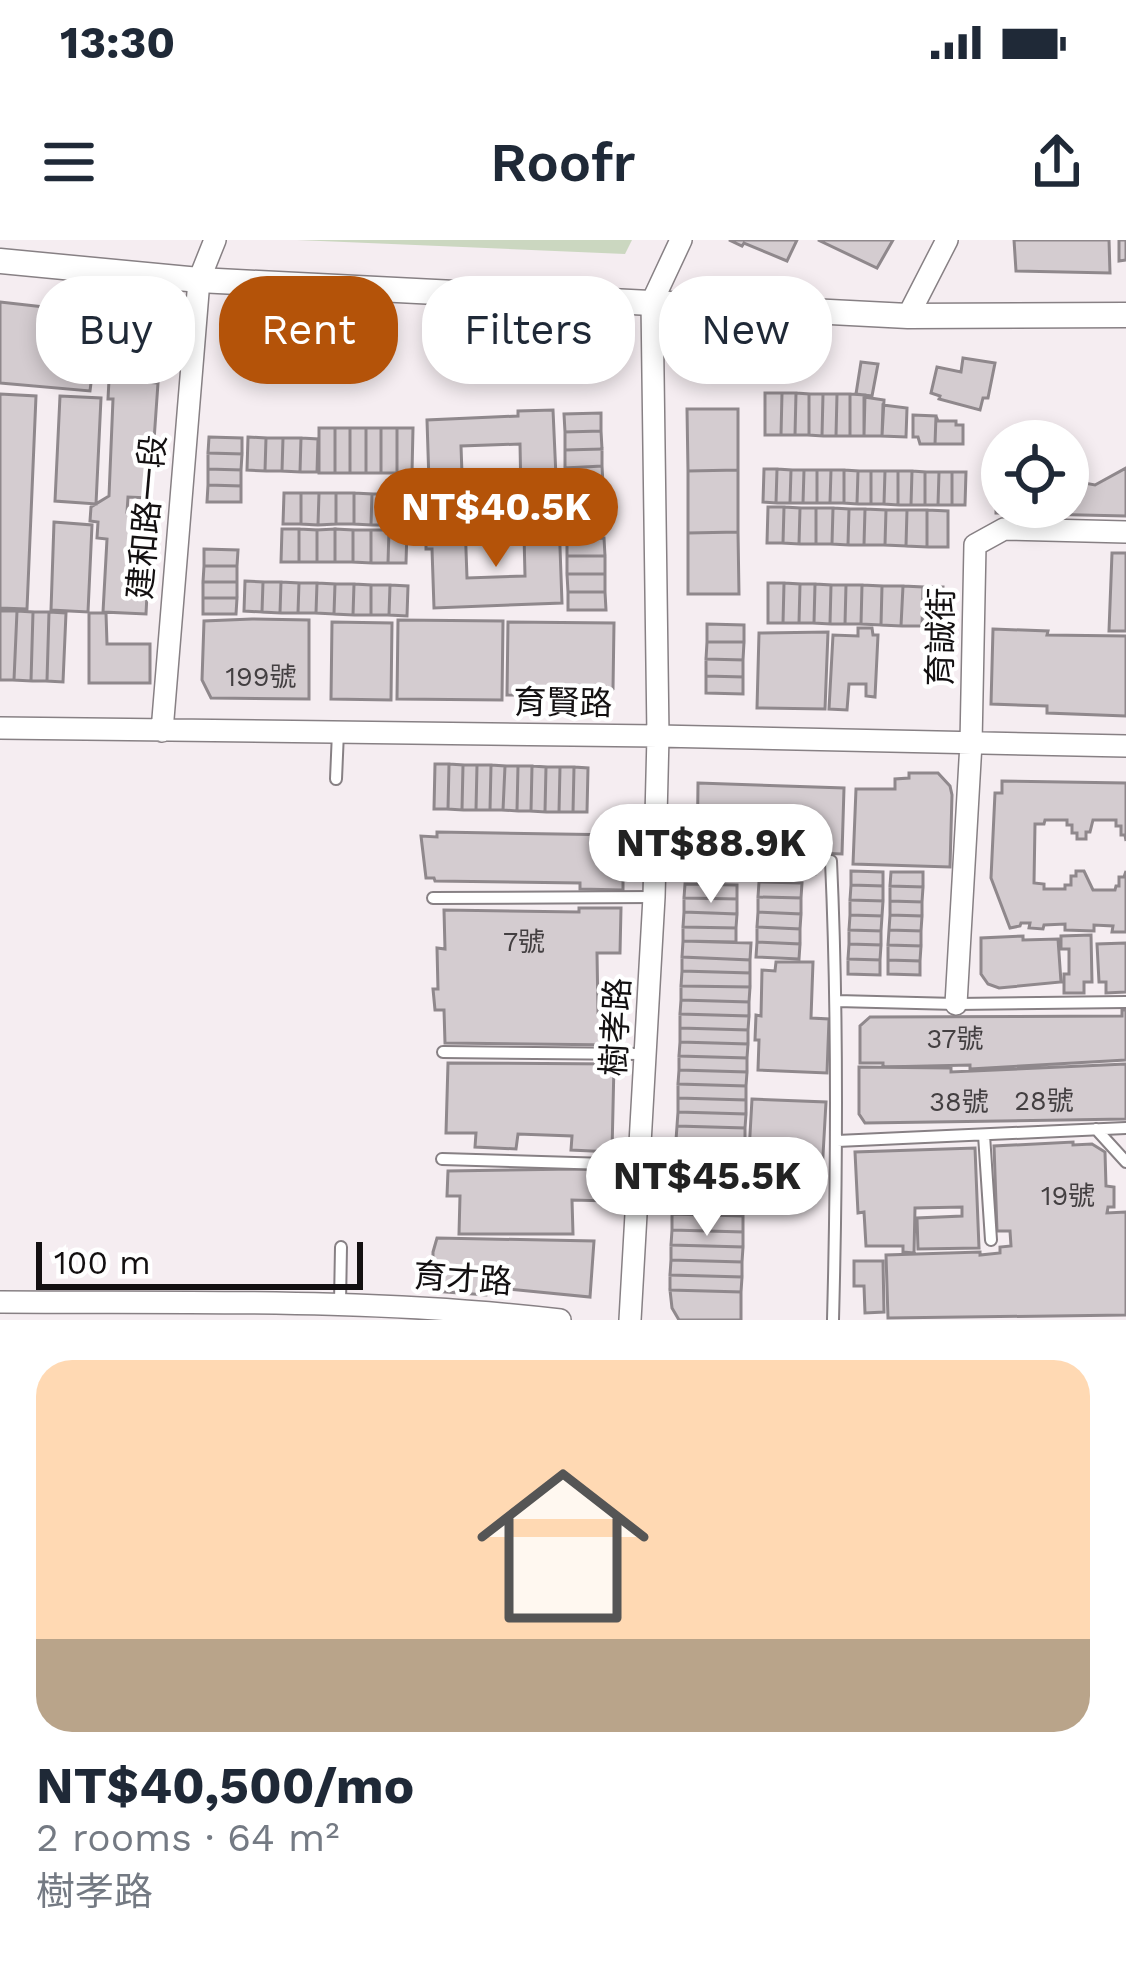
<!DOCTYPE html>
<meta charset="utf-8">
<style>
body{margin:0;font-family:"Work Sans","Noto Sans TC",sans-serif;background:#f2f2f3;color:#1f2937;height:100vh;display:flex;flex-direction:column;font-size:45px;white-space:nowrap}
*{box-sizing:border-box;margin:0}
p{font-size:39px;color:#747a83}
.icon{flex:none;width:66px;height:66px;fill:none;stroke:currentColor;stroke-width:2;stroke-linecap:round;stroke-linejoin:round}
.map{position:relative;height:1080px;overflow:hidden}
.drawer{display:flex;flex-direction:column;background:#fff;flex:1}
.drawer>*{flex:none}
.banner{position:absolute;left:36px;top:36px;width:1056px;height:108px;display:flex;gap:24px}
.tools{position:absolute;left:981px;top:180px;display:grid;gap:24px}
.tools a{display:grid;place-items:center;width:108px;height:108px;border-radius:50%;background:#fff;box-shadow:0 6px 18px #0003;font-size:60px}
.scale{position:absolute;left:36px;bottom:30px;width:327px;box-sizing:border-box;padding-left:12px;border:6px solid #131011;border-top:0;font-size:33px;line-height:42px;white-space:nowrap;color:#131011;-webkit-text-stroke:9px #fff;paint-order:stroke}
.price{position:absolute;translate:-50% -102px;padding:0 27px;border-radius:42px;background:#fff;color:#222;font-size:39px;line-height:78px;filter:drop-shadow(0 3px 6px #0008)}
.price::after{content:'';position:absolute;left:50%;top:72px;width:36px;height:27px;margin-left:-18px;background:inherit;clip-path:polygon(0 0,100% 0,50% 100%)}
.price.selected{background:#b45309;color:#fff}
ul{padding:0;list-style:none}
li{display:grid;align-content:center;gap:24px;height:636px;padding:0 36px}
li+li{border-top:3px solid #e0e1e3}
li span{display:grid;place-items:center;height:372px;border-radius:36px;color:#555}
li>.icon{margin-inline-start:auto}
span .icon{width:216px;height:216px;fill:#fffc;stroke-width:1}
li b{font-size:51px}
.tag{padding:0 42px;border-radius:48px;background:#fff;box-shadow:0 6px 18px #0003;font-size:42px;line-height:108px}
.tag.selected{background:#b45309;color:#fff}
.status{display:flex;justify-content:space-between;align-items:center;height:84px;padding:0 60px;background:#fff;direction:ltr}
.status svg{height:33px;fill:currentColor}
header{display:flex;justify-content:space-between;align-items:center;height:156px;padding:0 36px;background:#fff;font-size:54px;font-weight:600}
.map>svg:first-child{display:block}
</style>
<div class="status"><b>13:30</b><svg viewBox="0 0 49 12"><path d="M0 12V9h3v3zM5 12V6h3v6zM10 12V3h3v9zM15 12V0h3v12zM26 1h20v11H26zM47 4h2v5h-2z"/></svg></div>
<header><svg class="icon" aria-label="menu" viewBox="0 0 24 24"><path d="M4 6h16M4 12h16M4 18h16"/></svg>Roofr<svg class="icon" aria-label="share" viewBox="0 0 24 24"><path d="M12 15V3M7 8l5-5 5 5M5 13v7h14v-7"/></svg></header>
<div class="map">
<svg width="1126" height="1080" viewBox="0 0 1126 1080">
<rect width="100%" height="100%" fill="#f5edf1"/>
<path fill="#cbd7c0" d="M297,0H632L625,14Z"/>
<path fill="#d4ccd0" stroke="#8f888c" stroke-width="3" d="M729,0H797L787,21L744,3L742,6Z
M818,0H893L877,28Z
M1014,0H1109L1110,33L1016,31Z
M1119,0H1126V20L1119,21Z
M0,62L150,79L155,84L159,102L157,136L125,133L126,123L109,122L108,136L92,135L90,151L0,143Z
M963,118L995,123L988,158H983L980,170L939,159L940,156L931,153L937,127L961,132Z
M861,122L878,124L872,156L856,154Z
M109,140L158,143L150,258L128,257L127,272L141,273L140,292L150,294L146,374L103,372L107,299L97,298L98,282L90,281L91,267L109,256L113,159H108Z
M765,153H782L781,195H765Z
M782,153H796L795,195H781Z
M796,153L809,154V195H795Z
M0,154L36,156L27,369L0,368Z
M809,154H823L822,196L809,195Z
M823,154H837L836,196H822Z
M837,154H850V196H836Z
M850,154L865,155L864,196H850Z
M60,156L101,158L96,264L55,261Z
M864,157L884,160L882,196H864Z
M883,165L907,168L906,197L882,196Z
M687,169H738V230L688,231Z
M553,170L557,259H533V254L521,255L520,204L461,206L463,262L430,263V253H424L423,243L429,242L427,180L518,176V171Z
M601,173V191L565,192L564,174Z
M913,175L936,176L935,204H920L918,197H913Z
M936,176L938,181H956V185H963V204H935Z
M319,188H335V233H319Z
M335,188H350V233H335Z
M350,188H366V233H350Z
M366,188H381V233H366Z
M381,188H397V233H381Z
M397,188H413L412,233H397Z
M601,191L602,209L565,210V192Z
M209,197L242,198V214L208,213Z
M248,197L266,198L265,231L247,230Z
M266,198H283L282,231H265Z
M283,198H301L300,232L282,231Z
M301,198L318,199L317,232H300Z
M602,209V226L565,228V210Z
M208,213L242,214L241,230L208,229Z
M602,226L603,244L566,245L565,228Z
M1126,228V276L996,273V234L1002,235V267H1068V240L1095,245Z
M208,229L241,230V246L208,245Z
M764,229H777L776,263L763,262Z
M777,229L791,230L790,263H776Z
M738,230V292L688,293V231Z
M791,230H804L803,263H790Z
M804,230H817V263H803Z
M817,230H831L830,263H817Z
M831,230H844V263H830Z
M844,230L858,231L857,264L844,263Z
M858,231H871V264H857Z
M871,231H885L884,264H871Z
M885,231H898V265L884,264Z
M898,231H912L911,265H898Z
M912,231L925,232V265H911Z
M925,232H939L938,265H925Z
M939,232H952V265H938Z
M952,232H966L965,265H952Z
M208,245L241,246V262H207Z
M284,253H301V284H283Z
M301,253H319L318,285L301,284Z
M319,253H336V284L318,285Z
M336,253H354V284H336Z
M354,253L372,254L371,285L354,284Z
M372,254H389V285H371Z
M389,254H407V285H389Z
M533,254L534,293L492,295L490,256Z
M768,267H784L783,303H767Z
M784,267L800,268L799,304L783,303Z
M800,268H816V304H799Z
M816,268H833L832,304H816Z
M833,268L849,269L848,305L832,304Z
M849,269H865L864,305H848Z
M865,269L886,270L885,305H864Z
M886,270H907L906,306L885,305Z
M907,270H927V307L906,306Z
M927,270L948,271V307H927Z
M559,280L562,363L434,368L432,309H426V298L431,297V283L465,282L467,338L525,336L524,294L534,293V281Z
M54,282L92,285L88,372L51,370Z
M282,289H299V322H281Z
M299,289L317,290V322H299Z
M335,289L353,290V322H335Z
M335,289V322H317V290Z
M353,290H371V323L353,322Z
M371,290H389L388,323H371Z
M389,290H407L406,323H388Z
M738,292L739,354H688V293Z
M604,298L605,316H567V299Z
M204,309L238,310L237,326H204Z
M1112,313H1126V391H1109Z
M567,316H605V334H567Z
M204,326H237V342H203Z
M567,334H605V352H568Z
M245,341L263,342L262,372L244,371Z
M203,342H237V358H203Z
M263,342H281L280,373L262,372Z
M281,342L299,343L298,373H280Z
M299,343H317L316,373H298Z
M317,343L335,344L334,374L316,373Z
M768,343H784L783,383H768Z
M784,343L800,344L799,383H783Z
M335,344H354L353,375L334,374Z
M354,344L371,345V375H353Z
M800,344H815L814,383H799Z
M815,344L831,345L830,384L814,383Z
M371,345H390L389,375H371Z
M390,345L408,346L407,376L389,375Z
M831,345H846L845,384H830Z
M846,345H862L861,384H845Z
M862,345L882,346L881,385L861,384Z
M882,346H903L901,386L881,385Z
M903,346L923,347L922,386H901Z
M923,347H943L942,386H922Z
M568,352H605L606,370H568Z
M203,358H237L236,374H203Z
M0,371H17L14,440H0Z
M17,371L33,372L31,441L14,440Z
M33,372H49L47,441H31Z
M49,372L66,373L63,442L47,441Z
M89,373H106L107,404H150V443H89Z
M252,379L309,380V459L211,458L202,440L204,381Z
M398,380L503,381L502,460L397,459Z
M332,382L392,383L391,460L331,459Z
M508,382L614,383L613,449L605,456L507,455Z
M707,384L744,385V402H707Z
M858,388H872L873,395H878L875,457L866,456V444H849L847,470L829,469L833,395L858,396Z
M993,389L1048,391L1047,395L1126,396V476L1047,473V466L991,464Z
M828,392L825,469L757,468L759,393Z
M707,402H744L743,420L706,419Z
M706,419L743,420V437L706,436Z
M706,436L743,437V454L706,453Z
M435,524H449L448,569H434Z
M449,524L463,525L462,570L448,569Z
M463,525H477L476,570H462Z
M477,525H491L490,570H476Z
M491,525L505,526L503,570H490Z
M505,526H518L517,571L503,570Z
M518,526H532L531,571H517Z
M532,526L546,527L545,572L531,571Z
M546,527H560L559,572H545Z
M560,527H574L573,572H559Z
M574,527L588,528L587,572H573Z
M909,533H938L950,546L952,555L950,627L853,624L856,549H895V539L909,538Z
M1002,541L1126,543V601L1125,595H1121V586H1116V580H1093L1090,592H1086V599H1077V593H1072V585H1067V580H1045L1044,584H1035L1034,643L1044,644V649H1065V645H1071V636H1076V631H1084L1093,650H1115L1116,646H1119V637H1124L1126,631V692H1112L1113,686L1094,685V691L1065,690V684L1044,685L1043,689L1029,688L1030,683H1021L1020,686L1010,688L991,638L995,553H1002Z
M698,543L844,548L842,614L817,613L815,634L697,631Z
M437,592L623,595V650L580,649V643L435,641L434,638H426L421,596L437,597Z
M851,631L883,632V646L851,645Z
M891,632H923V647L890,646Z
M759,642L802,643L801,658L758,657Z
M685,644L737,645V659L684,658Z
M851,645L883,646V661L850,660Z
M890,646L923,647L922,662L890,661Z
M758,657L801,658V674L758,672Z
M684,658L737,659V674L684,672Z
M850,660L883,661L882,676L850,675Z
M890,661L922,662V676L890,675Z
M579,668H621L620,713H597L598,773H617L616,805L445,803L444,770H435L433,749H438L437,708L445,709L444,670L579,672Z
M684,672L737,674L736,688L683,687Z
M758,672L801,674L800,689L757,687Z
M850,675L882,676L881,691L849,690Z
M890,675L922,676L921,691L889,690Z
M683,687L736,688V702L683,701Z
M757,687L800,689V704L757,702Z
M849,690L881,691V705L849,704Z
M889,690L921,691V706L888,705Z
M1091,695L1092,742H1084V753H1064V734H1069V709H1061V696Z
M1023,696V700L1058,699L1061,742L999,748L988,744L981,734V698Z
M683,701L751,703L750,720L682,717Z
M757,702L800,704L799,719L756,717Z
M1126,703V752L1106,753V742H1099L1097,704Z
M849,704L881,705L880,720L848,719Z
M888,705L921,706L920,721L888,720Z
M682,717L750,720V733L682,731Z
M848,719L880,720V735L848,734Z
M888,720L920,721V735L888,734Z
M776,722H813L811,778L829,779L827,833L758,830L759,800H755L756,775L761,776L762,730L775,731Z
M682,731L750,733V747L681,746Z
M681,746L750,747L749,762L681,760Z
M681,760L749,762V776L680,774Z
M1122,770H1126V820L970,829V825L883,827V823H860V786L870,777L1122,776Z
M680,774L749,776L748,790L680,788Z
M680,788L748,790V804L680,802Z
M680,802L748,804L747,818L679,816Z
M679,816L747,818V832L679,830Z
M448,823L614,824L612,912L571,910L572,896L518,894L516,909L475,907L476,893H446Z
M1126,824V879L865,883L859,874V827L951,828V832Z
M679,830L747,832L746,846L678,844Z
M678,844L746,846V860L678,858Z
M678,858L746,860V874L678,872Z
M752,859L826,862L822,933L748,930Z
M678,872L746,874L745,888L677,886Z
M677,886L745,888V902L676,900Z
M676,900L745,902L744,916L676,914Z
M1073,902V905L1092,904L1105,912L1106,946L1114,947V967H1108L1107,973L1126,972V1075L888,1078L886,1015L980,1012V1015L1000,1013V1007L1011,1006L1010,991H997L994,906Z
M975,908L979,1008L918,1009L917,978L962,976V967L915,968L914,1013L903,1012V1006H866L864,972L858,973L855,912Z
M676,914L744,916V930L676,928Z
M575,929L611,930L610,961L572,960L573,994H459L460,956H447L448,931Z
M673,944L745,946L744,961L672,959Z
M672,959L744,961L743,976L672,974Z
M672,974L743,976V992L672,990Z
M672,990L743,992V1007L671,1005Z
M437,998L594,1001L590,1057L487,1047L486,1055L433,1051V1012Z
M671,1005L743,1007L742,1022L671,1020Z
M671,1020L742,1022V1037L670,1035Z
M854,1021H883L884,1072L865,1073L864,1046H854Z
M670,1035L742,1037L741,1052L670,1050Z
M670,1050L741,1052V1080H679L672,1068Z"/>
<g fill="none" stroke-linecap="round" stroke-linejoin="round">
<g stroke="#878084" stroke-width="14">
<path id="service" d="M336,539L338,492
M831,621C838,775 837,926 833,1080
M433,658L654,657
M837,761L956,764L1126,762
M443,812L643,814
M1096,889L1126,922
M984,895L991,1000
M837,901L1126,888
M442,919L641,925
M340,1063L341,1007"/>
</g>
<g stroke="#878084" stroke-width="24">
<path id="minor" d="M908,76L947,0
M0,488L658,496L1126,506
M162,491L199,40L215,0
M956,764L971,503L975,305L1004,289L1126,292
M0,1062C187,1063 374,1058 560,1080
M630,1080L654,657L658,496L652,62L681,0"/>
</g>
<g stroke="#878084" stroke-width="27">
<path id="tertiary" d="M0,21L199,40L908,76L1126,75"/>
</g>
<use href="#service" stroke="#fff" stroke-width="10"/>
<use href="#minor" stroke="#fff" stroke-width="21"/>
<use href="#tertiary" stroke="#fff" stroke-width="24"/>
</g>
<g text-anchor="middle" stroke-width="9" stroke-linejoin="round" paint-order="stroke">
<g font-size="27" fill="#433f41">
<text x="261" y="446">199號</text>
<text x="524" y="711">7號</text>
<text x="955" y="808">37號</text>
<text x="1044" y="870">28號</text>
<text x="959" y="871">38號</text>
<text x="1068" y="965">19號</text>
</g>
<g font-size="33" fill="#131011" stroke="#fff">
<text transform="translate(146 277) rotate(-85)" y="12">建和路一段</text>
<text transform="translate(940 397) rotate(-89)" y="12">育誠街</text>
<text transform="translate(563 462) rotate(1)" y="12">育賢路</text>
<text transform="translate(615 787) rotate(-87)" y="12">樹孝路</text>
<text transform="translate(463 1038) rotate(4)" y="12">育才路</text>
</g>
</g>
</svg>
<div class="tools">
<a><svg class="icon" aria-label="locate" viewBox="0 0 24 24"><circle cx="12" cy="12" r="6"/><path d="M12 2v4M12 18v4M2 12h4M18 12h4"/></svg></a>
</div>
<div class="scale">100 m</div>
<b class="price selected" style="left:496px;top:330px">NT$40.5K</b>
<b class="price" style="left:711px;top:666px">NT$88.9K</b>
<b class="price" style="left:707px;top:999px">NT$45.5K</b>
<div class="banner">
<a class="tag">Buy</a>
<a class="tag selected">Rent</a>
<a class="tag">Filters</a>
<a class="tag">New</a>
</div>
</div>
<section class="drawer">
<ul>
<li><span style="background:linear-gradient(#ffd9b3 75%,#b9a48a 0)"><svg class="icon" aria-label="home" viewBox="0 0 24 24"><path d="M3 11l9-7 9 7M6 9v11h12V9"/></svg></span><div><b>NT$40,500/mo</b><p>2 rooms · 64 m²</p><p>樹孝路</p></div></li>
</ul>
</section>
